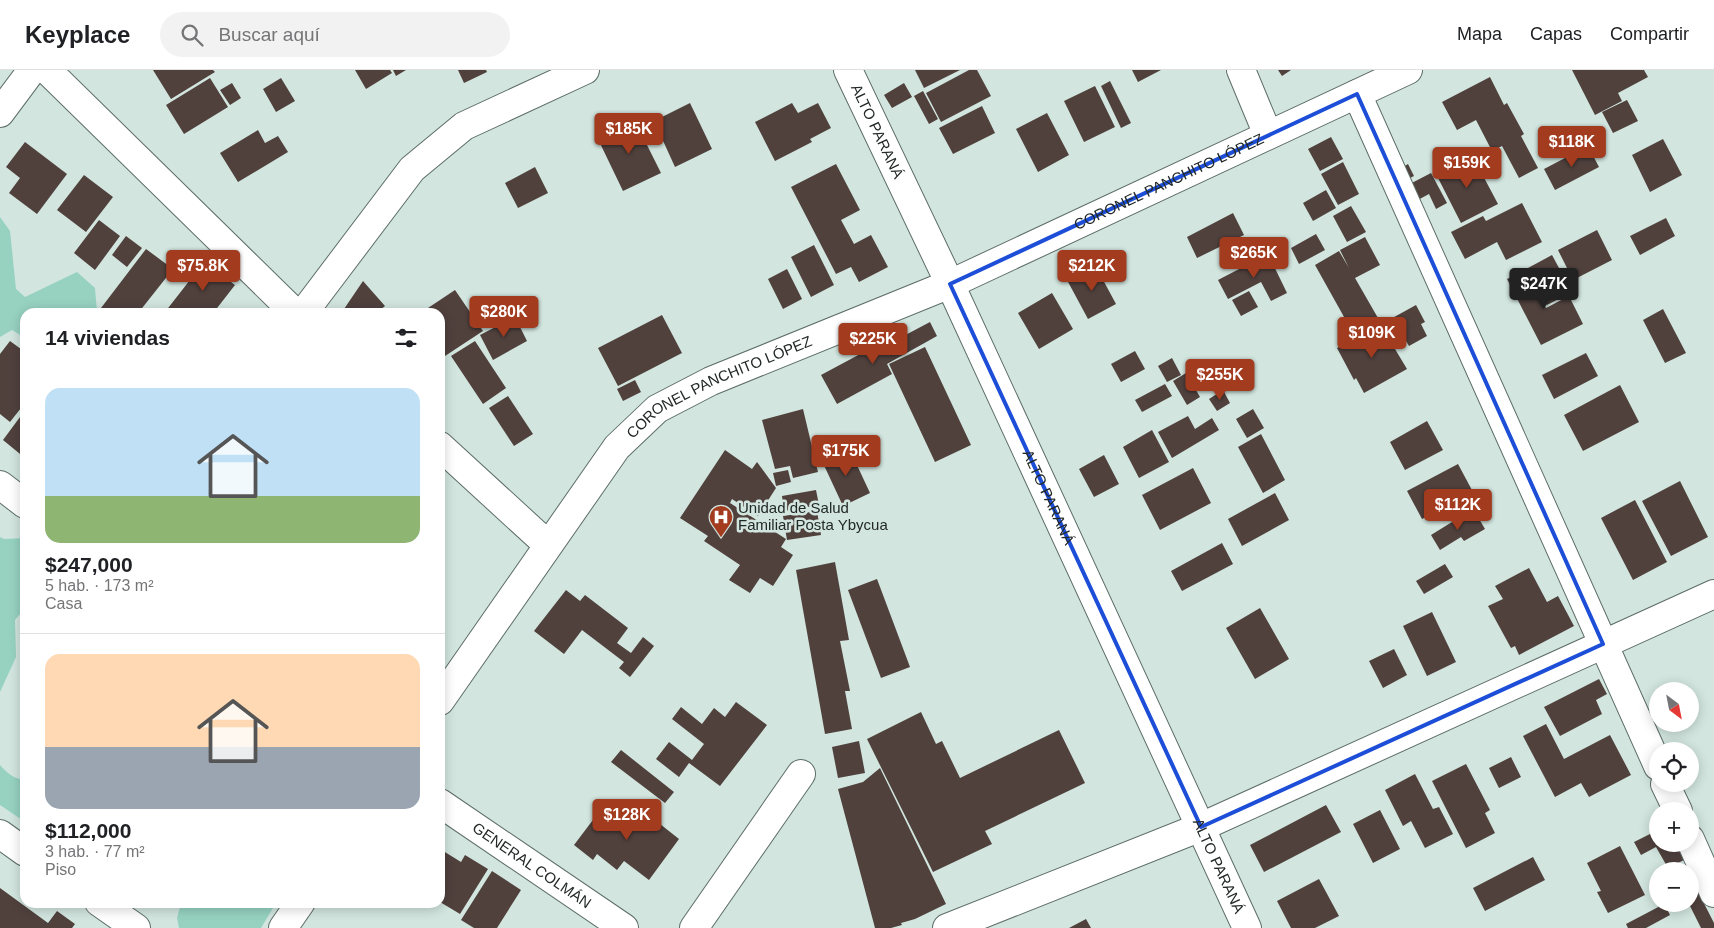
<!DOCTYPE html>
<html lang="es">
<meta charset="utf-8">
<style>
body{margin:0;font-family:Arial,sans-serif;background:#f2f2f2;color:#202124;height:100vh;display:flex;flex-direction:column;font-size:19px;white-space:nowrap}
*{box-sizing:border-box;margin:0}
p{font-size:16px;color:#757577}
.icon{flex:none;width:28px;height:28px;fill:none;stroke:currentColor;stroke-width:2;stroke-linecap:round;stroke-linejoin:round}
.map{position:relative;flex:1;overflow:hidden}
.panel{position:absolute;left:20px;top:238px;width:425px;height:600px;display:flex;flex-direction:column;background:#fff;border-radius:15px;box-shadow:0 2px 12px #0003}
.panel>*{flex:none}
.needle{width:32px;rotate:148deg}
.buttons{position:absolute;left:1649px;top:612px;display:grid;gap:10px}
.buttons a{display:grid;place-items:center;width:50px;height:50px;border-radius:50%;background:#fff;box-shadow:0 2px 12px #0003;font-size:25px}
.price{position:absolute;translate:-50% -42px;padding:0 11px;border-radius:5px;background:#a33b1e;color:#fff;font-size:16px;line-height:32px;filter:drop-shadow(0 1px 2px #0008)}
.price::after{content:'';position:absolute;left:50%;top:30px;width:15px;height:11px;margin-left:-8px;background:inherit;clip-path:polygon(0 0,100% 0,50% 100%)}
.price.on{background:#222;color:#fff}
ul{padding:0;list-style:none}
li{display:grid;align-content:center;gap:10px;height:265px;padding:0 25px}
li+li{border-top:1px solid #e0e0e0}
li span{display:grid;place-items:center;height:155px;border-radius:15px;color:#555}
li>.icon{margin-inline-start:auto}
span .icon{width:90px;height:90px;fill:#fffc;stroke-width:1}
li b{font-size:21px}
h2{display:flex;justify-content:space-between;align-items:center;height:60px;padding:0 25px;font-size:21px}
header{display:flex;align-items:center;gap:30px;box-sizing:border-box;height:70px;padding:0 25px;background:#fff;border-bottom:1px solid #e0e0e0}
header strong{font-size:24px}
nav{display:flex;gap:28px;margin-inline-start:auto;font-size:18px}
.search{width:350px;height:45px;background:#f2f2f2;display:flex;align-items:center;gap:12px;box-sizing:border-box;padding:0 18px;border-radius:28px;color:#757577;font-size:19px}
.map>svg:first-child{display:block}
</style>
<header>
<strong>Keyplace</strong>
<div class="search"><svg class="icon" aria-label="search" viewBox="0 0 24 24"><circle cx="10" cy="10" r="6"/><path d="M15 15l6 6"/></svg>Buscar aquí</div>
<nav><a>Mapa</a><a>Capas</a><a>Compartir</a></nav>
</header>
<div class="map">
<svg width="1714" height="858" viewBox="0 0 1714 858">
<rect width="100%" height="100%" fill="#d2e5df"/>
<path fill="#97d2c1" d="M0,147L10,161L16,219L25,227L77,202L95,218L97,242H25V268L12,260L0,267Z
M0,467L4,469L25,468V538L15,550L16,587L0,622Z
M0,695C7,703 14,709 25,710V752L0,735Z
M181,833V832L276,833L261,858H179L177,848Z"/>
<path fill="#50413d" d="M153,0H213L215,2L171,29Z
M355,0H390L392,3L366,19Z
M393,0H406L396,6Z
M458,0H486L487,2L464,13Z
M915,0H960L924,18Z
M969,0H977L991,26L941,52L926,23Z
M1132,0H1161L1138,12Z
M1278,0H1291L1282,6Z
M1572,0H1644L1648,7L1618,23L1622,31L1595,45Z
M1490,7L1504,35L1507,33L1524,64L1521,66L1538,98L1519,108L1502,76L1492,81L1476,50L1457,60L1442,32Z
M210,8L228,37L184,64L166,35Z
M281,8L295,31L276,42L263,19Z
M1110,11L1131,53L1121,58L1101,16Z
M232,13L241,28L230,35L220,20Z
M904,13L912,27L892,38L884,25Z
M1095,16L1115,57L1084,72L1064,31Z
M923,21L938,49L929,54L914,26Z
M1627,30L1638,51L1613,63L1602,42Z
M690,33L712,79L675,97L654,51Z
M792,33L798,43L818,33L831,58L810,69L812,72L775,91L755,52Z
M982,36L995,63L953,84L939,58Z
M1047,43L1069,85L1038,102L1016,59Z
M634,49L661,103L623,121L597,67Z
M258,60L265,73L278,66L288,82L238,112L220,83Z
M1331,67L1343,89L1320,101L1308,79Z
M1663,69L1682,105L1650,122L1632,85Z
M25,72L67,104L37,144L9,123L20,108L6,97Z
M1588,76L1599,97L1555,120L1544,99Z
M1472,85L1498,134L1461,153L1436,104Z
M1343,92L1359,124L1338,135L1321,104Z
M836,94L860,140L841,150L854,174L871,165L888,197L859,212L851,197L836,204L791,117Z
M1408,94L1414,106L1406,110L1400,99Z
M535,97L548,123L518,138L505,113Z
M1431,103L1447,133L1436,139L1429,124L1414,132L1406,116Z
M84,105L113,127L86,162L57,140Z
M1326,120L1336,138L1313,151L1303,133Z
M1522,133L1542,172L1506,190L1497,172L1465,189L1451,162L1483,146L1486,151Z
M1351,136L1366,162L1347,172L1333,146Z
M1233,143L1244,165L1197,188L1187,167Z
M1666,148L1675,166L1640,185L1630,166Z
M99,150L120,166L95,200L74,183Z
M1597,160L1612,190L1573,210L1558,180Z
M1316,164L1325,180L1299,194L1291,178Z
M126,166L142,178L127,197L112,185Z
M1365,167L1380,195L1355,208L1378,248L1353,263L1315,195L1339,181L1349,198L1340,180Z
M814,175L834,215L811,227L791,187Z
M146,179L173,199L139,242H106L101,238Z
M1268,184L1287,223L1271,231L1261,212L1228,229L1218,210Z
M1552,185L1572,222L1547,235L1528,198Z
M204,192L235,215L214,242H165Z
M1095,195L1116,234L1088,249L1067,210Z
M787,199L802,229L783,239L768,209Z
M1526,200L1546,238L1569,226L1583,254L1541,275L1507,209Z
M363,211L385,236L379,241L380,242H342Z
M455,220L483,261L445,286L440,278V242H422Z
M1249,221L1258,237L1241,246L1232,230Z
M1052,223L1073,259L1039,279L1018,243Z
M1416,235L1425,252L1421,254L1427,266L1409,276L1402,264L1397,267L1387,251Z
M1663,239L1686,283L1665,293L1643,250Z
M662,245L682,283L618,316L598,278Z
M515,247L527,271L493,290L480,265Z
M930,252L937,266L887,294L892,304L837,334L821,305L877,275L879,279Z
M1380,254L1407,299L1364,323L1356,308L1354,310L1337,278Z
M10,271L25,282V333L10,352L0,344V284Z
M475,271L506,318L483,334L451,286Z
M925,277L971,375L935,392L889,294Z
M1135,281L1145,299L1121,312L1111,294Z
M1586,283L1598,306L1554,329L1542,305Z
M1172,288L1181,305L1167,312L1158,296Z
M1186,303L1200,327L1187,335L1173,311Z
M635,310L641,322L623,331L617,319Z
M1165,314L1172,326L1142,342L1135,330Z
M1620,315L1639,352L1583,381L1564,345Z
M1223,320L1230,333L1217,341L1209,329Z
M508,326L533,364L514,376L489,338Z
M803,339L818,402L793,408L790,396L775,399L762,350Z
M1253,339L1264,358L1247,368L1236,349Z
M1188,346L1195,359L1212,348L1219,360L1172,388L1158,362Z
M20,347L25,351V388L3,370Z
M1427,351L1443,380L1405,400L1390,372Z
M1152,360L1169,392L1139,408L1123,377Z
M1261,364L1285,410L1263,423L1238,377Z
M849,378L870,423L843,436L822,391Z
M725,380L752,399L757,392L776,418L758,446L732,429L730,433L786,469L781,477L793,485L773,516L760,508L750,523L729,510L740,495L704,471L708,466L680,448Z
M1104,385L1119,414L1094,427L1079,399Z
M1458,394L1473,422L1422,449L1407,421Z
M1193,398L1211,433L1160,460L1142,425Z
M788,400L791,412L776,416L773,403Z
M1680,411L1708,467L1671,486L1642,431Z
M816,420L819,435L784,441L782,426Z
M1275,423L1289,450L1242,476L1228,449Z
M1635,430L1667,492L1633,510L1601,448Z
M817,441L821,465L787,470L783,446Z
M1475,442L1485,459L1464,471L1461,467L1440,480L1431,465L1452,452L1454,454Z
M1222,473L1233,494L1182,521L1171,501Z
M835,492L849,570L840,571L850,621H845L852,659L825,664L796,500Z
M1445,494L1453,507L1424,524L1416,511Z
M1529,498L1547,532L1558,526L1574,556L1519,585L1515,576L1511,578L1488,536L1503,529L1495,516Z
M877,509L910,597L881,608L848,520Z
M566,520L580,531L585,525L628,558L617,573L631,583L643,567L654,576L630,607L619,598L624,592L582,560L564,584L534,561Z
M1260,538L1289,589L1255,609L1226,558Z
M1432,542L1456,592L1427,606L1403,556Z
M1394,579L1407,605L1383,618L1369,591Z
M1599,609L1607,624L1596,630L1602,644L1560,666L1544,637Z
M736,632L767,655L720,716L689,693L679,707L656,689L669,672L692,690L704,674L672,649L681,637L702,654L714,638L725,647Z
M921,642L936,674L942,671L960,708L1059,660L1085,713L985,761L992,774L933,802L867,669Z
M1546,654L1564,689L1610,665L1631,705L1589,727L1581,713L1555,727L1523,666Z
M859,671L865,703L838,708L832,677Z
M621,680L674,722L665,733L611,692Z
M1511,687L1521,707L1499,718L1489,698Z
M1466,694L1490,740L1485,743L1495,763L1466,778L1432,711Z
M880,698L946,834L915,849L901,853L902,855L891,858H875L838,719L863,712Z
M1415,704L1433,739L1439,737L1453,764L1425,778L1411,751L1403,756L1385,720Z
M608,730L627,745L630,742L650,757L655,750L679,769L649,810L624,791L617,800L597,784L593,790L574,775Z
M1326,735L1341,762L1264,802L1250,775Z
M1380,740L1400,779L1373,793L1353,754Z
M1658,760V774H1678L1686,789L1668,798L1656,777L1641,785L1634,772Z
M1620,776L1645,825L1608,843L1597,822L1601,821L1587,793Z
M440,779L461,792L465,785L488,799L460,844L440,832Z
M1533,787L1545,810L1485,841L1473,818Z
M492,801L521,820L497,858H474L461,850Z
M1690,806L1714,853V858H1701L1689,834H1690Z
M1319,809L1339,846L1315,858H1291L1277,831Z
M0,818L48,853L57,841L75,854L72,858H0Z
M1664,834H1682L1668,841L1670,845L1646,858H1628L1626,854Z
M1086,849L1091,858H1069Z"/>
<g fill="none" stroke-linecap="round" stroke-linejoin="round">
<g stroke="#5d6d68" stroke-width="30">
<g id="minor">
<path d="M47,0L294,242"/>
<path id="s1" d="M848,0L950,214L1247,858"/>
<path d="M1241,0L1268,65"/>
<path d="M1357,24L1658,696"/>
<path d="M0,43L32,0"/>
<path d="M304,242L412,99L464,56L585,0"/>
<path d="M440,376L548,475"/>
<path d="M0,415L25,434"/>
<path id="s2" d="M440,631L617,377L657,339L711,311L950,214L1408,0"/>
<path d="M1665,714L1678,741"/>
<path id="s3" d="M440,733L624,858"/>
<path d="M0,764L25,782"/>
<path d="M1690,769L1714,823"/>
<path d="M99,832L136,858"/>
<path d="M283,858L301,832"/>
<path d="M694,858L801,704"/>
<path d="M947,858L1201,757L1714,524"/>
</g>
</g>
<use href="#minor" stroke="#fff" stroke-width="28"/>
</g>
<path fill="none" stroke="#1d4ed8" stroke-width="4" stroke-linejoin="round" d="M1357,24L1603,574L1201,757L950,214Z"/>
<defs>
<g id="hospital-pin" transform="scale(1.25)"><path d="M0 17L-7.5 6A9.5 9.5 0 1 1 7.5 6Z" fill="#a33b1e" stroke="#d2e5df"/><path d="M-5-5h3v3.5h4V-5h3V5h-3V1.5h-4V5h-3Z" fill="#fff"/></g>
</defs>
<g fill-rule="evenodd">
<use href="#hospital-pin" x="721" y="447"/>
</g>
<g text-anchor="middle" stroke-width="5" stroke-linejoin="round" paint-order="stroke">
<g font-size="15" fill="#222926" stroke="#d2e5df">
<text dy="5" stroke="none"><textPath href="#s1" startOffset="68">ALTO PARANÁ</textPath></text>
<text dy="5" stroke="none"><textPath href="#s2" startOffset="925">CORONEL PANCHITO LÓPEZ</textPath></text>
<text dy="5" stroke="none"><textPath href="#s2" startOffset="430">CORONEL PANCHITO LÓPEZ</textPath></text>
<text dy="5" stroke="none"><textPath href="#s1" startOffset="472">ALTO PARANÁ</textPath></text>
<text dy="5" stroke="none"><textPath href="#s3" startOffset="111">GENERAL COLMÁN</textPath></text>
<text dy="5" stroke="none"><textPath href="#s1" startOffset="878">ALTO PARANÁ</textPath></text>
</g>
<g font-size="15" fill="#222926" stroke="#d2e5df" text-anchor="start">
<text x="738" y="443">Unidad de Salud<tspan x="738" dy="17">Familiar Posta Ybycua</tspan></text>
</g>
</g>
</svg>
<div class="buttons">
<a><svg class="needle" viewBox="-14 -14 28 28"><path d="M0-13l5 13h-10z" fill="#e53935"/><path d="M0 13l5-13h-10z" fill="#757577"/></svg></a>
<a><svg class="icon" aria-label="locate" viewBox="0 0 24 24"><circle cx="12" cy="12" r="6"/><path d="M12 2v4M12 18v4M2 12h4M18 12h4"/></svg></a>
<a>+</a>
<a>−</a>
</div>
<b class="price" style="left:629px;top:85px">$185K</b>
<b class="price" style="left:1572px;top:98px">$118K</b>
<b class="price" style="left:1467px;top:119px">$159K</b>
<b class="price" style="left:1254px;top:209px">$265K</b>
<b class="price" style="left:203px;top:222px">$75.8K</b>
<b class="price" style="left:1092px;top:222px">$212K</b>
<b class="price on" style="left:1544px;top:240px">$247K</b>
<b class="price" style="left:504px;top:268px">$280K</b>
<b class="price" style="left:1372px;top:289px">$109K</b>
<b class="price" style="left:873px;top:295px">$225K</b>
<b class="price" style="left:1220px;top:331px">$255K</b>
<b class="price" style="left:846px;top:407px">$175K</b>
<b class="price" style="left:1458px;top:461px">$112K</b>
<b class="price" style="left:627px;top:771px">$128K</b>
<section class="panel">
<h2>14 viviendas<svg class="icon" aria-label="filters" viewBox="0 0 24 24"><path d="M4 7h16M4 17h16"/><circle cx="9" cy="7" r="2"/><circle cx="15" cy="17" r="2"/></svg></h2>
<ul>
<li><span style="background:linear-gradient(#bfe0f5 70%,#8fb573 0)"><svg class="icon" aria-label="home" viewBox="0 0 24 24"><path d="M3 11l9-7 9 7M6 9v11h12V9"/></svg></span><div><b>$247,000</b><p>5 hab. · 173 m²</p><p>Casa</p></div></li>
<li><span style="background:linear-gradient(#ffd9b3 60%,#9aa5b1 0)"><svg class="icon" aria-label="home" viewBox="0 0 24 24"><path d="M3 11l9-7 9 7M6 9v11h12V9"/></svg></span><div><b>$112,000</b><p>3 hab. · 77 m²</p><p>Piso</p></div></li>
</ul>
</section>
</div>
